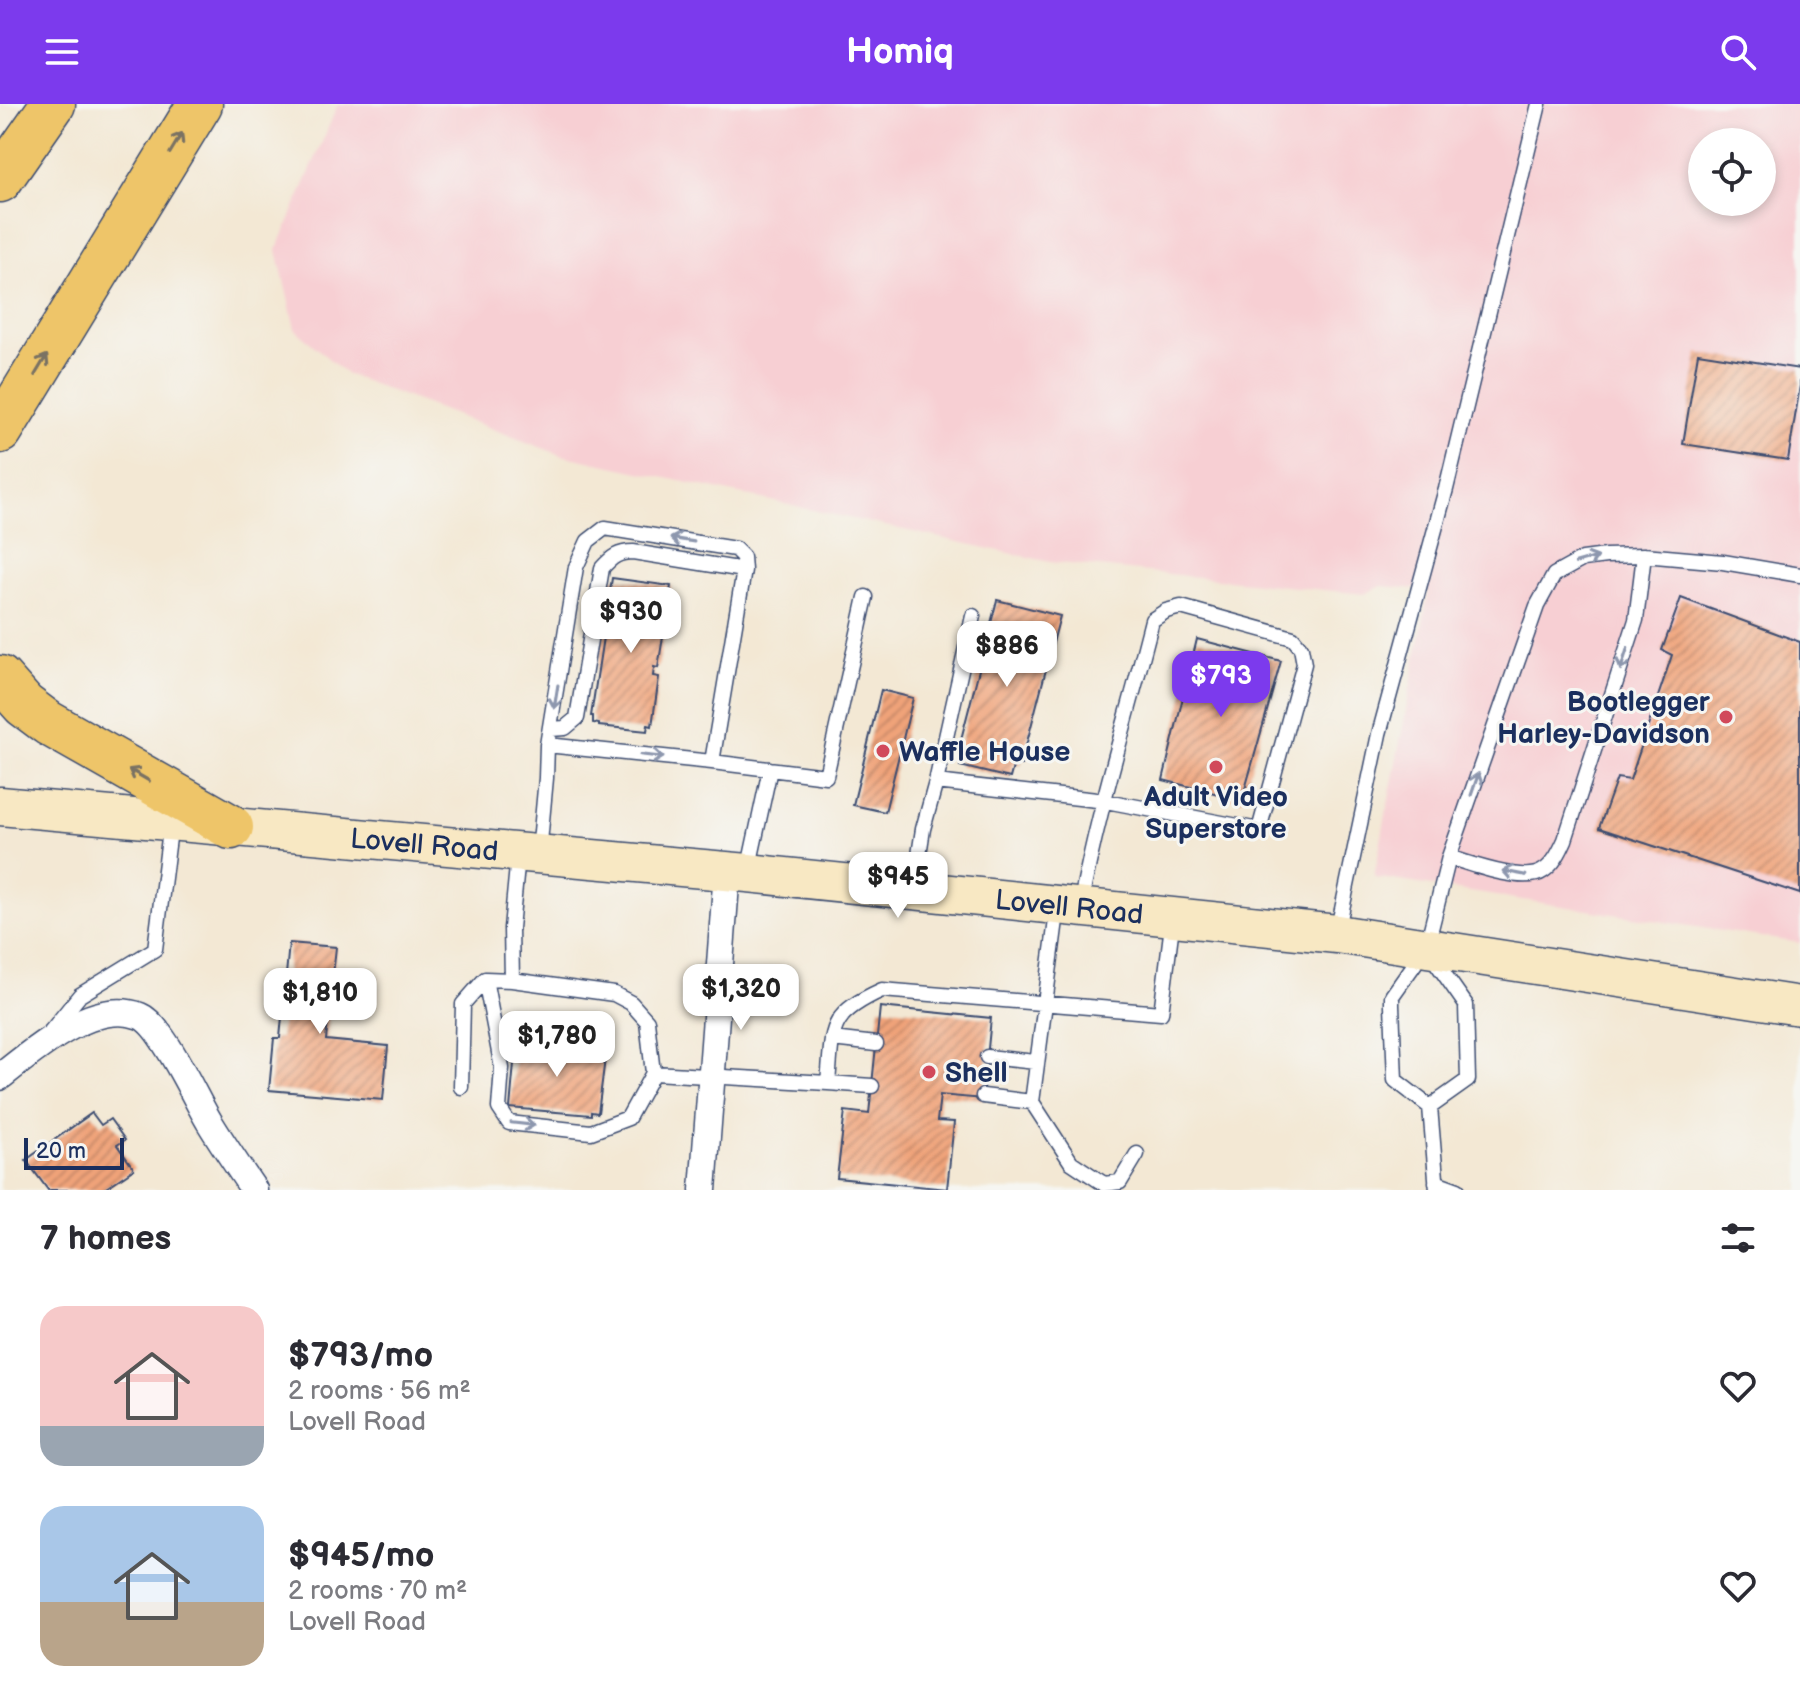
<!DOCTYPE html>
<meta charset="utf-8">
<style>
body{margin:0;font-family:"Balsamiq Sans",sans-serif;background:#f7f7f7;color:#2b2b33;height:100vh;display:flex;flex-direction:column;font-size:30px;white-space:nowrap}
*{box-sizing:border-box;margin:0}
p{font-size:26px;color:#7c7c81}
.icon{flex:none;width:44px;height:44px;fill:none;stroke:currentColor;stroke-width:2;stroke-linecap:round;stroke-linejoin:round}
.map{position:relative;height:1086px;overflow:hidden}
.sheet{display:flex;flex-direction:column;background:#fff;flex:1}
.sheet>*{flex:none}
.buttons{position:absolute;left:1688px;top:24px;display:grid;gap:16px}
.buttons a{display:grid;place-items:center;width:88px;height:88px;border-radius:50%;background:#fff;box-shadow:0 4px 12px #0003;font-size:40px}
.scale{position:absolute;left:24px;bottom:20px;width:100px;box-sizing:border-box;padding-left:8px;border:4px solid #1b2f5e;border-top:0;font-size:22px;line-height:28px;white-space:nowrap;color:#1b2f5e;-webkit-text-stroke:6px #f6f6f2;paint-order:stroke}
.price{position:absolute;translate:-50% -68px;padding:0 18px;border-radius:16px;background:#fff;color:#222;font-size:26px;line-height:52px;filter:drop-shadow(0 2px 4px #0008)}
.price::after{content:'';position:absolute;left:50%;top:48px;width:24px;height:18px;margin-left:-12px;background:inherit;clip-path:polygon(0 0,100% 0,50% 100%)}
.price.on{background:#7c3aed;color:#fff}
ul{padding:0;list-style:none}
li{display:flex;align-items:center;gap:24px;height:200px;padding:0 40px}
li span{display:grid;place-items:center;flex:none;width:224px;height:160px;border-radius:24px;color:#555}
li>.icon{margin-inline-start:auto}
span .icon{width:96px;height:96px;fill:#fffc;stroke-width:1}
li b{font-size:34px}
h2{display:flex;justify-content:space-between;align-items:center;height:96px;padding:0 40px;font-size:34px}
header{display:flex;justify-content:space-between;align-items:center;height:104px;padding:0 40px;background:#7c3aed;color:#fff;font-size:36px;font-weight:700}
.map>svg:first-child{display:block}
</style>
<header><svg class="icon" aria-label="menu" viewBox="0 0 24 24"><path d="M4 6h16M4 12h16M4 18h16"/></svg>Homiq<svg class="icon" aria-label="search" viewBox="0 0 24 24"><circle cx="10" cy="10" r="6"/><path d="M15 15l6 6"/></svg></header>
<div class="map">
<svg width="1800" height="1086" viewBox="0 0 1800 1086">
<defs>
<pattern id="building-hatch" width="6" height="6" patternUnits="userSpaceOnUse" patternTransform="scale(2)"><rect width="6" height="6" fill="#f0a379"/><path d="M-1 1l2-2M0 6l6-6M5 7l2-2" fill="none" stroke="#c28566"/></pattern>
</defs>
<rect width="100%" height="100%" fill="#f6f6f2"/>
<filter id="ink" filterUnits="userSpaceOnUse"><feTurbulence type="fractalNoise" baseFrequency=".0125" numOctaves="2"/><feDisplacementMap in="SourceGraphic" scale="16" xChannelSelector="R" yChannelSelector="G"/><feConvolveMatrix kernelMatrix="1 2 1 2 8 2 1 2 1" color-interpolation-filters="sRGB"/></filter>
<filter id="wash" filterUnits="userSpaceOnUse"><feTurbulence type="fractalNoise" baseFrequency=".006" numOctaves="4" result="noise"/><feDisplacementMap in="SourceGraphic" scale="32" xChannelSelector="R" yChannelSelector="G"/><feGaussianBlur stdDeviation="1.8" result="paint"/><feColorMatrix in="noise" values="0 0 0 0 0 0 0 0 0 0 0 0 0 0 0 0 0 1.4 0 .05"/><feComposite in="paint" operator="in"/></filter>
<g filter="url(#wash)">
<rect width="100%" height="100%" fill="#f3e8d4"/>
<path fill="#f7cfd3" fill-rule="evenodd" d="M338,0H1800V839L1374,773L1429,486L1382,482L1364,490L1050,458L561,351L346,270L295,225L277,146ZM1702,38H1762V98H1702Z"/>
<g id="blocks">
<path fill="url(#building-hatch)" d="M1698,249L1800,265V282L1788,356L1683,340Z
M612,474L671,482L658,564L654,563L653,572L659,573L652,622L648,621L647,627L599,622V620L593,619V612H591Z
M1681,494L1800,538V790L1599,724L1617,674L1630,676L1672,551L1662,546Z
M997,496L1060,512L1021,661L1014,659L1010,674L960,662L963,648L958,647Z
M1197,535L1281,557L1242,696L1163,676Z
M881,586L913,594L885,708L853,701Z
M289,839L336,843L326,936L388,942L383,996L269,986L274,934H280Z
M880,903L991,914L983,995L940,991L937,1017L954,1018L947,1085L837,1074L845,1007L869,1010Z
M516,937L606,947L598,1009L591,1008V1011L510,1004Z
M92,1009L101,1021L110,1015L125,1036L117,1041L134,1065L103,1086H48L26,1056Z"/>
</g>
</g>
<g filter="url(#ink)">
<use href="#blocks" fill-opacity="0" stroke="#3b4b70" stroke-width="2"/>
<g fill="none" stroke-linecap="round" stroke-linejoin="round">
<g stroke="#3b4b70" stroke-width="17">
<path id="lane" d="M973,512L936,678L1106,697L1259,726L1304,560L1301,544L1293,534L1181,503L1166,507L1152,516C1128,612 1098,706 1080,803
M551,625L565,624L577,614L602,464C612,453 618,448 633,448L744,466
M547,641L712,658
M539,749L546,674L547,641L576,463L588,437L605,424L735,445L743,453L744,466L712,658L826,672L866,493
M1449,753C1470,760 1525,780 1543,767C1554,760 1560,747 1565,736L1636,516L1644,451
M748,767L770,665
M914,783L923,725L936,678
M1058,801L1032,998L1071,1058L1104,1080L1120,1078L1137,1050
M1337,829L1379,630L1446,385L1539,0
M1427,841L1449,753L1537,502L1554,471L1583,455L1606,452L1644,451L1723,458L1800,471
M1426,844L1466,901L1468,976L1430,1003L1395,976L1392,901V892Z
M485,875L502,964L499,1004L509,1019L591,1028L628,1014L653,969
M512,876L511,824L518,752
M51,927L80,891L155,845L171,718
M832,935L876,940
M987,953L1036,958
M828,979L872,982
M461,983L463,900L485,875L512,876L614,890L631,899L647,917L653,969L828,979C833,924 827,911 882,886L1161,909L1173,813
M983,992L1032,998
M1430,1003L1437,1086
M1436,1078L1458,1086"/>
</g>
<g stroke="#3b4b70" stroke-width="29">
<path id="street" d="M0,973C34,946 94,894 140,912C163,921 196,997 210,1019C224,1042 239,1064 254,1086
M703,1086L727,767"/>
</g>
<g stroke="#3b4b70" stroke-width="41">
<g id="secondary">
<path id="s1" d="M0,702L748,769L1337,830L1800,902"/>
</g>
</g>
<g stroke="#3b4b70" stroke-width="47">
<path id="highway" d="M0,76L53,0
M0,327L200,0
M0,574L24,601L48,619L231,723"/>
</g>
<use href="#lane" stroke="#fff" stroke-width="14"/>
<use href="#street" stroke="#fff" stroke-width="26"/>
<use href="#secondary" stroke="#f8e8c3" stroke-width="38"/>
<use href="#highway" stroke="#eec569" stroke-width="44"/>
</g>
<defs><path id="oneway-shaft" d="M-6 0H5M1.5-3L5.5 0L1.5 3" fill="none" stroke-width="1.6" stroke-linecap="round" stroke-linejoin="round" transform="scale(2)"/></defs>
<g stroke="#7a7263">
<use href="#oneway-shaft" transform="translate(176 39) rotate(-59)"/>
<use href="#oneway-shaft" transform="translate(41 261) rotate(-59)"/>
<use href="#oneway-shaft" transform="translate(139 671) rotate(-150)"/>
</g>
<g stroke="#8d97ae">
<use href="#oneway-shaft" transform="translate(682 436) rotate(-171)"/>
<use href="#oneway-shaft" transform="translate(1587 456) rotate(-16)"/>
<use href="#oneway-shaft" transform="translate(1624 555) rotate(108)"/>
<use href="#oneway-shaft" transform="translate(556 593) rotate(99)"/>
<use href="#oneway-shaft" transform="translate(652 652) rotate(6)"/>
<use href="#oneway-shaft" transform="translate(1475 680) rotate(-71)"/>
<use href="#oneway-shaft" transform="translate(1514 769) rotate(-169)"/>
<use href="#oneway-shaft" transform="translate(523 1020) rotate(6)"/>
</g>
</g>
<g fill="#d1495b" stroke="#f6f6f2" stroke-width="3">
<circle cx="1726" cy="613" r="8"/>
<circle cx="883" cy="647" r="8"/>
<circle cx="1216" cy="663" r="8"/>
<circle cx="929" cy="968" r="8"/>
</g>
<g text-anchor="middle" stroke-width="6" stroke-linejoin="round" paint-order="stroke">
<g font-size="28" font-weight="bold" fill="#1b2f5e" stroke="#f6f6f2" text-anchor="start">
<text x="1710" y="607" text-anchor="end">Bootlegger<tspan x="1710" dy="32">Harley-Davidson</tspan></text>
<text x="899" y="657">Waffle House</text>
<text x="1216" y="702" text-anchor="middle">Adult Video<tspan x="1216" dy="32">Superstore</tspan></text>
<text x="945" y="978">Shell</text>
</g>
<g font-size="28" fill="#1b2f5e" stroke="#f6f6f2">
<text dy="10" stroke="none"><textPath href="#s1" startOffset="426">Lovell Road</textPath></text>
<text dy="10" stroke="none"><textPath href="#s1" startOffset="1074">Lovell Road</textPath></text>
</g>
</g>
</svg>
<div class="buttons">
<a><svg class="icon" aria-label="locate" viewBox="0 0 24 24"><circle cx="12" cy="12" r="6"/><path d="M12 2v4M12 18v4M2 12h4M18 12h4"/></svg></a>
</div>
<div class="scale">20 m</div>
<b class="price" style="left:631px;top:551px">$930</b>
<b class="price" style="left:1007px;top:585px">$886</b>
<b class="price on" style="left:1221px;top:615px">$793</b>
<b class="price" style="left:898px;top:816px">$945</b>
<b class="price" style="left:741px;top:928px">$1,320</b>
<b class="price" style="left:320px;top:932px">$1,810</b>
<b class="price" style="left:557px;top:975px">$1,780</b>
</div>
<section class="sheet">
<h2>7 homes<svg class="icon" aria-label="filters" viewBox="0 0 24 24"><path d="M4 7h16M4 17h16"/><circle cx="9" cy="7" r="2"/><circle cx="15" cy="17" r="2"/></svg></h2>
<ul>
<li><span style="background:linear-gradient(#f6c9c9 75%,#9aa5b1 0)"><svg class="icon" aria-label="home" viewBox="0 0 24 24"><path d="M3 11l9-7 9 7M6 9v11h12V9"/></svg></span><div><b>$793/mo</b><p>2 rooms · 56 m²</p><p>Lovell Road</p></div><svg class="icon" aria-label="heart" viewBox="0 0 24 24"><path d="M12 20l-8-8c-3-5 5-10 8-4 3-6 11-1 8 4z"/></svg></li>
<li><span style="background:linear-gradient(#a9c7e8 60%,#b9a48a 0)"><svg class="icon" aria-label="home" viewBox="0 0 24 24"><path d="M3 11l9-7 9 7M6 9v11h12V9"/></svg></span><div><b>$945/mo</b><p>2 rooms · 70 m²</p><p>Lovell Road</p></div><svg class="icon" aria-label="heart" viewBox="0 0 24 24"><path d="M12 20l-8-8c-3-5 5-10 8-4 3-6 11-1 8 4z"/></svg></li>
</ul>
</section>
